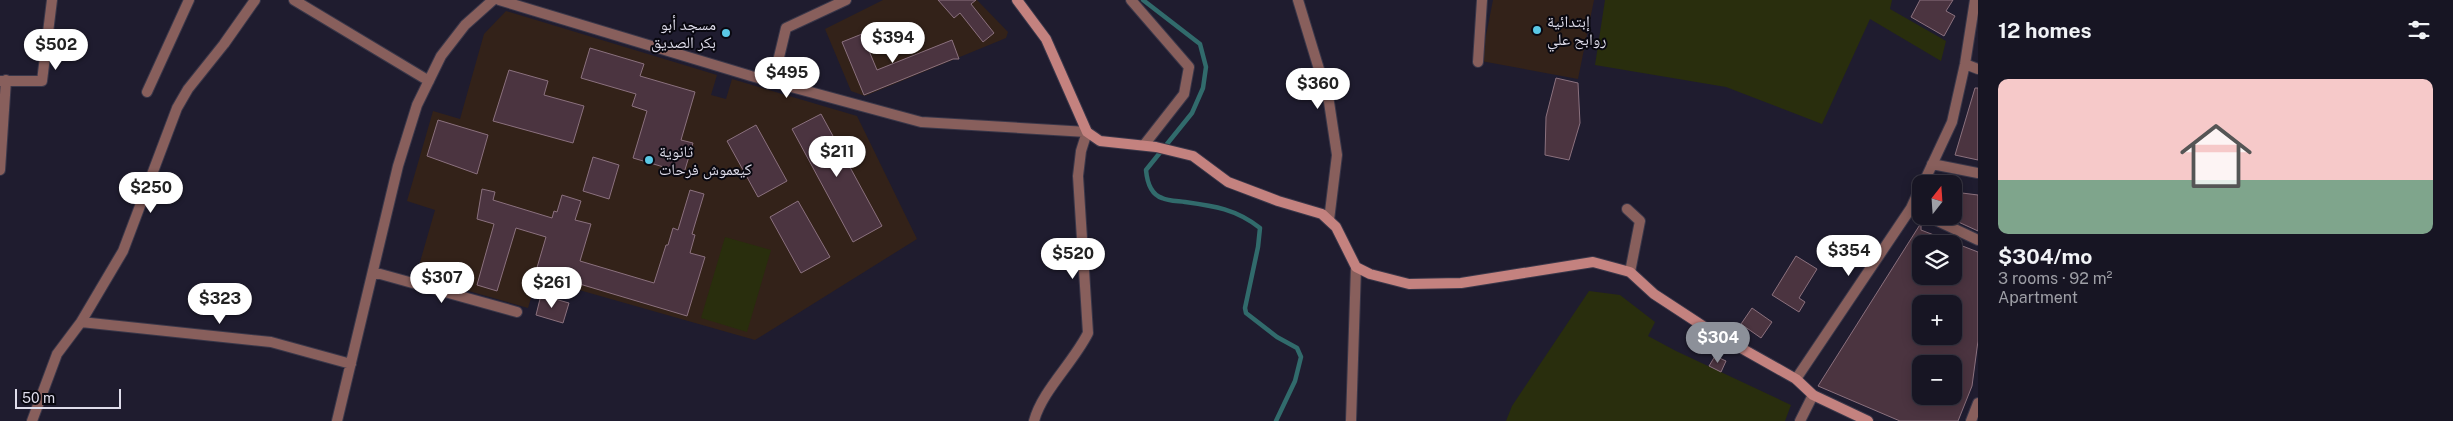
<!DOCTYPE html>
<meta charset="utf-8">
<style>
body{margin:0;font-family:"Public Sans","Noto Naskh Arabic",sans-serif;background:#201e2b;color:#f1f3f6;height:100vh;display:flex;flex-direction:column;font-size:19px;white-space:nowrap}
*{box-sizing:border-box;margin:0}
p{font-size:16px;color:#9e9fa6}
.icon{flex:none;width:28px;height:28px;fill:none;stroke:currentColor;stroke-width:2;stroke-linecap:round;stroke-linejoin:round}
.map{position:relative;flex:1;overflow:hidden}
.details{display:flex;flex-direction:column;background:#171523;width:475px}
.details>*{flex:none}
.needle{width:32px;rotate:17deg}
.fabs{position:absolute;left:1912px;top:175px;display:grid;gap:10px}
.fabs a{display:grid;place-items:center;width:50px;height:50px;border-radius:10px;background:#171523;box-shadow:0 2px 12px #0003,0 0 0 1px #363441;font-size:25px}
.scale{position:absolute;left:15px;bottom:12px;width:106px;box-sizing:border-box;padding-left:5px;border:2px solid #dfddeb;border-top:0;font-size:14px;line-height:18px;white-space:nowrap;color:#dfddeb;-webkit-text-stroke:4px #090810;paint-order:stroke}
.price{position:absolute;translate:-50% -42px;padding:0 11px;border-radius:18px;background:#fff;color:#222;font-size:16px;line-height:32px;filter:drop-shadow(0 1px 2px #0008)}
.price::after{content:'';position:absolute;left:50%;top:30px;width:15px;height:11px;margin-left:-8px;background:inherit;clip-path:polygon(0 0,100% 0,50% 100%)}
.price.current{background:#8c9099;color:#fff}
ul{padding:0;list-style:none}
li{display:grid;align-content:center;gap:10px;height:265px;padding:0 20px}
li span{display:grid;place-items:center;height:155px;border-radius:10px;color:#555}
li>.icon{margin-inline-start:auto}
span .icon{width:90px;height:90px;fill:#fffc;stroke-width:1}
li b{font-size:21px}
h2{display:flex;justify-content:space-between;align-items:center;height:60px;padding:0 20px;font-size:21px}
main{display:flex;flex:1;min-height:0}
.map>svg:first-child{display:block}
</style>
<main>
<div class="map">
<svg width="1978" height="421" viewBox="0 0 1978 421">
<rect width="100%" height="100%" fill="#1f1c2f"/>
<path fill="#332219" d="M883,0H977L1008,32L1006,38L865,96L851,91L825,29Z
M1493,0H1594L1578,79L1481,61Z
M506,11L717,75L711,95L726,99L732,79L857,116L917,239L755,340L537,278L528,308L416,276L435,210L407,201L433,111L460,119L484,34Z"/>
<path fill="#292e0d" d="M1605,0H1892L1890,9L1946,41L1941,61L1870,19L1822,124L1726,87L1595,65Z
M725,237L771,250L747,332L701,318Z
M1589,291L1620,295L1655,322L1648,336L1676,351L1791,405L1785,421H1506L1512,406Z"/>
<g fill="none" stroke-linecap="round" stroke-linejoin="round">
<path stroke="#316b6c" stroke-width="4.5" d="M1143,0L1200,44L1206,67L1203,88L1192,113L1146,170C1147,181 1150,194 1162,198C1168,201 1178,201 1185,202C1214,206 1236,209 1260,228L1258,247L1245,308L1246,313L1277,337L1297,348L1301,357L1295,381L1276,421"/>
</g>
<path fill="#4b3440" stroke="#8b717e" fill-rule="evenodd" d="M938,0H976L971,4L994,33L983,42L960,13L954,18Z
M1920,0H1953L1946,11L1955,16L1944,36L1911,17Z
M862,34L877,70L952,40L959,59H953L864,95L842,42Z
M590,48L644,64L640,76L695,92L681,140L693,143L684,173L633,158L647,111L632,106L636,94L581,78Z
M509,70L548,81L544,95L584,106L573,143L493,121Z
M1556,78L1578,83L1580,123L1569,160L1545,155L1546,117Z
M1975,88H1978V160L1955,155Z
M821,114L882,226L853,242L792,129Z
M438,120L488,135L477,174L427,156Z
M756,125L787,181L758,197L727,141Z
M593,157L619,165L609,199L583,191Z
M482,189L495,192L493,200L552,218L554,211L557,212L562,195L581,201L575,220L591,224L580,261L654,283L666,245H668L673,228L678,230L690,190L704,194L692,234L695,235L690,253L705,257L687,316L536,271L546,237L516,228L497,291L477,285L494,224L477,219Z
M1954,192L1978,195V231L1954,220Z
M798,201L830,257L801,273L770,217Z
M1921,223V230L1978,252V341L1972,386L1958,421H1900L1818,386ZM1921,244H1954V276H1921ZM1921,304H1954V336H1921ZM1921,364H1954V396H1921Z
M1796,256L1817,269L1799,298L1805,302L1799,312L1772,295Z
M541,295L569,303L563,323L536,315Z
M1752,308L1772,322L1761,338L1741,324Z
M1715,356L1726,361L1721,372L1709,366Z"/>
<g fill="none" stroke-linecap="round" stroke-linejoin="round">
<g stroke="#3a3749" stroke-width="12">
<path id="minor" d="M294,0L429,81
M499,0L751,76L921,122L1087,132L1081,151L1078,176L1088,333C1073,363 1042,391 1034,421
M1131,0L1189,67L1184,94L1144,145
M1298,0L1329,102L1337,155L1329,220
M1478,62L1482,0
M1965,64L1978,69
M0,81H42L52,0
M773,82L786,28L846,0
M147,92L189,0
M1932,164L1978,173
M0,170L6,80
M1923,184L1952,122L1965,64L1975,0
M1627,209L1640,221L1630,272
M1927,216L1978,240
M373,272L517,312
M81,322L271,342L351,364
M1796,379L1911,208L1921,186
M32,421L57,354L81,322L123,251L177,108L188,89L224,44L255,0
M337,421L398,166L417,105L441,56L465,25L493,0
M1351,421L1356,267
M1800,421L1813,395
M1971,421L1978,403"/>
</g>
<g stroke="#3a3749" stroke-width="12">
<path id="secondary" d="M1017,0L1046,39L1087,132L1100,141L1156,147L1193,156L1228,182L1278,201L1322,214L1336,227L1356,267L1370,274L1409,284L1461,283L1593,262L1630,272L1654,294L1709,330L1796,379L1813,395L1868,421"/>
</g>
<use href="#minor" stroke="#885f5c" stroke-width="10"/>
<use href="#secondary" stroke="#c4827f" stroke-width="10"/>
</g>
<g fill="#5ac8e5" stroke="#090810" stroke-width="2">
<circle cx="1537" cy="30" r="5"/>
<circle cx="726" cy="33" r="5"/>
<circle cx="649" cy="160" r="5"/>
</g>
<g text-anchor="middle" stroke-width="4" stroke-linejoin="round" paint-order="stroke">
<g font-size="16" fill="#dfddeb" stroke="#090810" text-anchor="start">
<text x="1547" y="27">إبتدائية<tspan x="1547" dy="18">روابح علي</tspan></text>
<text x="716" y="30" text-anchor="end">مسجد أبو<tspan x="716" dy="18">بكر الصديق</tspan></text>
<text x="659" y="157">ثانوية<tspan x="659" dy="18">كيعموش فرحات</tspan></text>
</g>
</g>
</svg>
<div class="fabs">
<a><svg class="needle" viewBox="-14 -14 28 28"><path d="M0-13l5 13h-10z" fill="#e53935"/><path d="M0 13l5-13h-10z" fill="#9e9fa6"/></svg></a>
<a><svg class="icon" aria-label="layers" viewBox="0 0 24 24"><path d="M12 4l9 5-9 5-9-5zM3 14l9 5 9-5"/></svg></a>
<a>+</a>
<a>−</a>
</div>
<div class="scale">50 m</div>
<b class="price" style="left:893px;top:64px">$394</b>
<b class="price" style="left:56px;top:71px">$502</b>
<b class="price" style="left:787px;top:99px">$495</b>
<b class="price" style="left:1318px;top:110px">$360</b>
<b class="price" style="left:837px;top:178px">$211</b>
<b class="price" style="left:151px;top:214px">$250</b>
<b class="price" style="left:1849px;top:277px">$354</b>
<b class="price" style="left:1073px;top:280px">$520</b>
<b class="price" style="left:442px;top:304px">$307</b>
<b class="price" style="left:552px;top:309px">$261</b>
<b class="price" style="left:220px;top:325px">$323</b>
<b class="price current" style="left:1718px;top:364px">$304</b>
</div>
<section class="details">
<h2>12 homes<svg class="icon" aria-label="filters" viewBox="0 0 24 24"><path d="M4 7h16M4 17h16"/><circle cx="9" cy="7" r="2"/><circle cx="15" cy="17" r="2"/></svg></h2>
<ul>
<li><span style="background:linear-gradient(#f6c9c9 65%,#7fa58c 0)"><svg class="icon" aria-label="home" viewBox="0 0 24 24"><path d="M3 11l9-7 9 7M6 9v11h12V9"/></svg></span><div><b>$304/mo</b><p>3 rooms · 92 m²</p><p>Apartment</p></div></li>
</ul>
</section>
</main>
